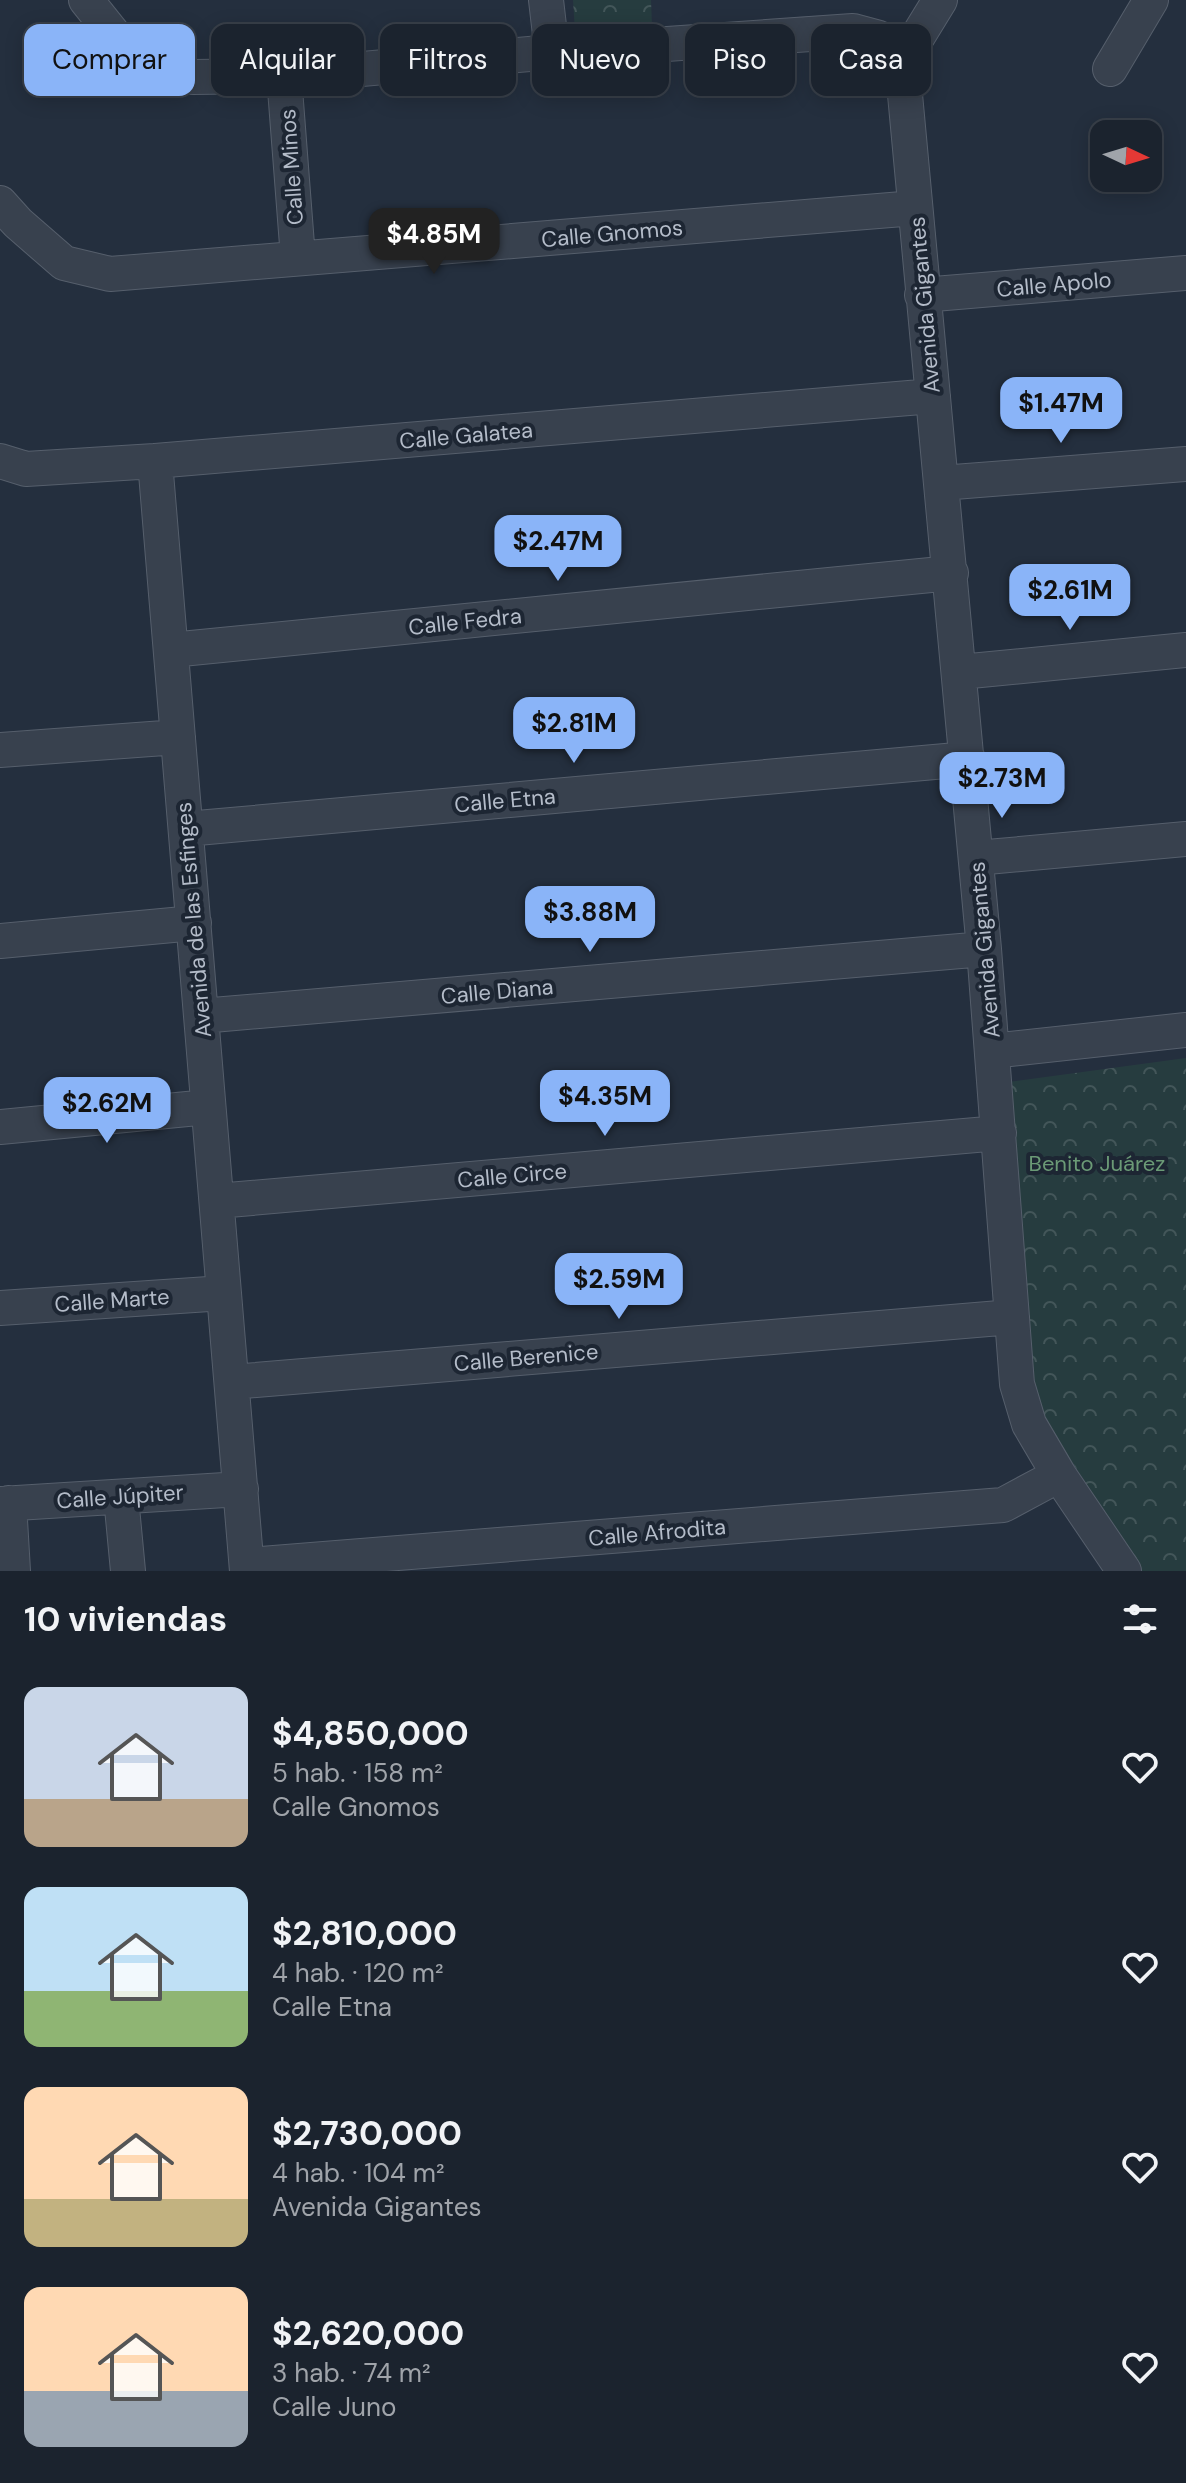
<!DOCTYPE html>
<html lang="es">
<meta charset="utf-8">
<style>
body{margin:0;font-family:"DM Sans",sans-serif;background:#282f3a;color:#f1f3f6;height:100vh;display:flex;flex-direction:column;font-size:30px;white-space:nowrap}
*{box-sizing:border-box;margin:0}
p{font-size:26px;color:#a0a4aa}
.icon{flex:none;width:44px;height:44px;fill:none;stroke:currentColor;stroke-width:2;stroke-linecap:round;stroke-linejoin:round}
.map{position:relative;height:1571px;overflow:hidden}
.details{display:flex;flex-direction:column;background:#1b232e;flex:1}
.details>*{flex:none}
.hud{position:absolute;left:24px;top:24px;width:1138px;height:72px;display:flex;gap:16px}
.needle{width:52px;rotate:94deg}
.tools{position:absolute;left:1090px;top:120px;display:grid;gap:16px}
.tools a{display:grid;place-items:center;width:72px;height:72px;border-radius:16px;background:#1b232e;box-shadow:0 4px 20px #0003,0 0 0 2px #39404a;font-size:40px}
.price{position:absolute;translate:-50% -68px;padding:0 18px;border-radius:16px;background:#8ab4f8;color:#111;font-size:26px;line-height:52px;filter:drop-shadow(0 2px 4px #0008)}
.price::after{content:'';position:absolute;left:50%;top:48px;width:24px;height:18px;margin-left:-12px;background:inherit;clip-path:polygon(0 0,100% 0,50% 100%)}
.price.current{background:#222;color:#fff}
ul{padding:0;list-style:none}
li{display:flex;align-items:center;gap:24px;height:200px;padding:0 24px}
li span{display:grid;place-items:center;flex:none;width:224px;height:160px;border-radius:16px;color:#555}
li>.icon{margin-inline-start:auto}
span .icon{width:96px;height:96px;fill:#fffc;stroke-width:1}
li b{font-size:34px}
h2{display:flex;justify-content:space-between;align-items:center;height:96px;padding:0 24px;font-size:34px}
.pill{padding:0 28px;border-radius:16px;background:#1b232e;box-shadow:0 4px 20px #0003,0 0 0 2px #39404a;font-size:28px;line-height:72px}
.pill.current{background:#8ab4f8;color:#111}
.map>svg:first-child{display:block}
</style>
<div class="map">
<svg width="1186" height="1571" viewBox="0 0 1186 1571">
<defs>
<pattern id="forest-crowns" width="20" height="18" patternUnits="userSpaceOnUse" patternTransform="scale(2)"><rect width="20" height="18" fill="#263c3f"/><path d="M2 6a3 3 0 1 1 6 0M12 15a3 3 0 1 1 6 0" fill="none" stroke="#435659"/></pattern>
</defs>
<rect width="100%" height="100%" fill="#242f3e"/>
<path fill="url(#forest-crowns)" d="M573,0H651L652,26L575,31Z
M1186,1058V1571H1142L1024,1387L1002,1083Z"/>
<g fill="none" stroke-linecap="round" stroke-linejoin="round">
<g stroke="#565f6c" stroke-width="36">
<path id="minor" d="M86,0L126,50L193,77L284,76L552,52L853,31L879,38L902,62
M546,0L552,52
M902,62L984,949L1017,1384L1029,1424L1059,1475L1124,1571
M902,62L940,0
M1110,69L1151,0
M284,76L298,258
M0,203L18,223L64,263L110,274L915,208
M922,295L1186,273
M0,461L26,469L155,461L933,396
M155,461L247,1571
M941,483L1186,464
M171,650L951,573
M960,672L1186,650
M0,750L178,737
M186,829L968,759
M976,858L1186,839
M0,941L194,923
M201,1016L984,949
M992,1051L1186,1030
M0,1127L208,1107
M217,1201L999,1133
M0,1308L224,1293
M232,1382L1012,1317
M121,1497L128,1571
M9,1503L13,1571
M0,1504L241,1489
M247,1565L1003,1505L1059,1475"/>
</g>
<use href="#minor" stroke="#38414e" stroke-width="34"/>
</g>
<g text-anchor="middle" stroke-width="8" stroke-linejoin="round" paint-order="stroke">
<g font-size="22" fill="#b4bcc9" stroke="#1d2633">
<text transform="translate(291 167) rotate(-94)" y="8">Calle Minos</text>
<text transform="translate(612 233) rotate(-5)" y="8">Calle Gnomos</text>
<text transform="translate(1054 284) rotate(-5)" y="8">Calle Apolo</text>
<text transform="translate(924 305) rotate(-95)" y="8">Avenida Gigantes</text>
<text transform="translate(466 435) rotate(-5)" y="8">Calle Galatea</text>
<text transform="translate(465 621) rotate(-6)" y="8">Calle Fedra</text>
<text transform="translate(505 800) rotate(-5)" y="8">Calle Etna</text>
<text transform="translate(193 920) rotate(-95)" y="8">Avenida de las Esfinges</text>
<text transform="translate(984 950) rotate(-95)" y="8">Avenida Gigantes</text>
<text transform="translate(497 991) rotate(-5)" y="8">Calle Diana</text>
<text transform="translate(512 1175) rotate(-5)" y="8">Calle Circe</text>
<text transform="translate(112 1300) rotate(-4)" y="8">Calle Marte</text>
<text transform="translate(526 1357) rotate(-5)" y="8">Calle Berenice</text>
<text transform="translate(120 1496) rotate(-4)" y="8">Calle Júpiter</text>
<text transform="translate(657 1532) rotate(-5)" y="8">Calle Afrodita</text>
</g>
<g font-size="22" fill="#6b9a76" stroke="#1d2633">
<text x="1097" y="1171">Benito Juárez</text>
</g>
</g>
</svg>
<div class="tools">
<a><svg class="needle" viewBox="-14 -14 28 28"><path d="M0-13l5 13h-10z" fill="#e53935"/><path d="M0 13l5-13h-10z" fill="#a0a4aa"/></svg></a>
</div>
<b class="price current" style="left:434px;top:276px">$4.85M</b>
<b class="price" style="left:1061px;top:445px">$1.47M</b>
<b class="price" style="left:558px;top:583px">$2.47M</b>
<b class="price" style="left:1070px;top:632px">$2.61M</b>
<b class="price" style="left:574px;top:765px">$2.81M</b>
<b class="price" style="left:1002px;top:820px">$2.73M</b>
<b class="price" style="left:590px;top:954px">$3.88M</b>
<b class="price" style="left:605px;top:1138px">$4.35M</b>
<b class="price" style="left:107px;top:1145px">$2.62M</b>
<b class="price" style="left:619px;top:1321px">$2.59M</b>
<div class="hud">
<a class="pill current">Comprar</a>
<a class="pill">Alquilar</a>
<a class="pill">Filtros</a>
<a class="pill">Nuevo</a>
<a class="pill">Piso</a>
<a class="pill">Casa</a>
</div>
</div>
<section class="details">
<h2>10 viviendas<svg class="icon" aria-label="filters" viewBox="0 0 24 24"><path d="M4 7h16M4 17h16"/><circle cx="9" cy="7" r="2"/><circle cx="15" cy="17" r="2"/></svg></h2>
<ul>
<li><span style="background:linear-gradient(#c9d6e8 70%,#b9a48a 0)"><svg class="icon" aria-label="home" viewBox="0 0 24 24"><path d="M3 11l9-7 9 7M6 9v11h12V9"/></svg></span><div><b>$4,850,000</b><p>5 hab. · 158 m²</p><p>Calle Gnomos</p></div><svg class="icon" aria-label="heart" viewBox="0 0 24 24"><path d="M12 20l-8-8c-3-5 5-10 8-4 3-6 11-1 8 4z"/></svg></li>
<li><span style="background:linear-gradient(#bfe0f5 65%,#8fb573 0)"><svg class="icon" aria-label="home" viewBox="0 0 24 24"><path d="M3 11l9-7 9 7M6 9v11h12V9"/></svg></span><div><b>$2,810,000</b><p>4 hab. · 120 m²</p><p>Calle Etna</p></div><svg class="icon" aria-label="heart" viewBox="0 0 24 24"><path d="M12 20l-8-8c-3-5 5-10 8-4 3-6 11-1 8 4z"/></svg></li>
<li><span style="background:linear-gradient(#ffd9b3 70%,#c2b280 0)"><svg class="icon" aria-label="home" viewBox="0 0 24 24"><path d="M3 11l9-7 9 7M6 9v11h12V9"/></svg></span><div><b>$2,730,000</b><p>4 hab. · 104 m²</p><p>Avenida Gigantes</p></div><svg class="icon" aria-label="heart" viewBox="0 0 24 24"><path d="M12 20l-8-8c-3-5 5-10 8-4 3-6 11-1 8 4z"/></svg></li>
<li><span style="background:linear-gradient(#ffd9b3 65%,#9aa5b1 0)"><svg class="icon" aria-label="home" viewBox="0 0 24 24"><path d="M3 11l9-7 9 7M6 9v11h12V9"/></svg></span><div><b>$2,620,000</b><p>3 hab. · 74 m²</p><p>Calle Juno</p></div><svg class="icon" aria-label="heart" viewBox="0 0 24 24"><path d="M12 20l-8-8c-3-5 5-10 8-4 3-6 11-1 8 4z"/></svg></li>
</ul>
</section>
